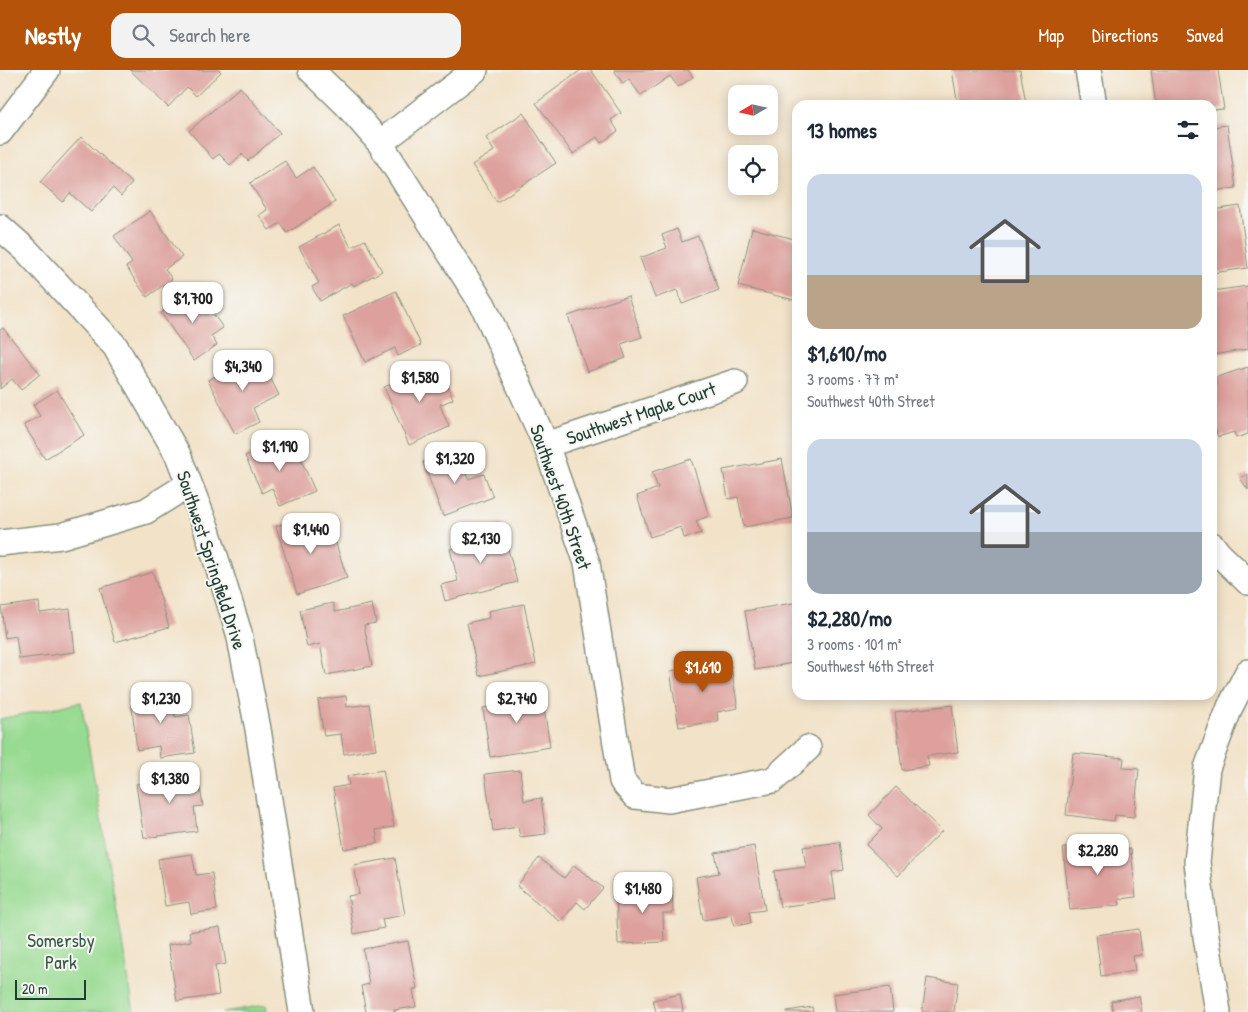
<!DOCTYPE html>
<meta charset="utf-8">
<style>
body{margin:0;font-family:"Patrick Hand",sans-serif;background:#f2f2f3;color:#1f2937;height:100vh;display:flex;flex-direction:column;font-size:19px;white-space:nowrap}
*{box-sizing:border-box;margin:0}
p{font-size:16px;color:#747a83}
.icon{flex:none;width:28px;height:28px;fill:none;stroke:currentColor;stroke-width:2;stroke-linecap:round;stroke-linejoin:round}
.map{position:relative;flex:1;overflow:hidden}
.drawer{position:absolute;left:792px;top:30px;width:425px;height:600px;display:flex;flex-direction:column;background:#fff;border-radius:15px;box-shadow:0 2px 12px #0003}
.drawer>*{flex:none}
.needle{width:32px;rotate:261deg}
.tools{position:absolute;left:728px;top:15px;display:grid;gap:10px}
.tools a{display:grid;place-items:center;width:50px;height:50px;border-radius:10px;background:#fff;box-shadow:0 2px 12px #0003;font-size:25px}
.scale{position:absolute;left:15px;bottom:12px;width:71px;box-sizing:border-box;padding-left:5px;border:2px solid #1f3d34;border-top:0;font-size:14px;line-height:18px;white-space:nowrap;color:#1f3d34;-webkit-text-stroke:4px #f6f6f2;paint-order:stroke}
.price{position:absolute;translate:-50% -42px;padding:0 11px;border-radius:10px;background:#fff;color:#222;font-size:16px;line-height:32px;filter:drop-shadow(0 1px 2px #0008)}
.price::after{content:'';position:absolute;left:50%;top:30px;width:15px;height:11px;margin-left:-8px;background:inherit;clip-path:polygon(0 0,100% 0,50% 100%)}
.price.on{background:#b45309;color:#fff}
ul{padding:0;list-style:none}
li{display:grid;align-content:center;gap:10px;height:265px;padding:0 15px}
li span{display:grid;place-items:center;height:155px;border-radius:15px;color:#555}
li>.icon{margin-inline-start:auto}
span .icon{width:90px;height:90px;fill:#fffc;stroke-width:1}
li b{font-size:21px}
h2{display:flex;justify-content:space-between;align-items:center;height:60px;padding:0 15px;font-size:21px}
header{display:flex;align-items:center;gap:30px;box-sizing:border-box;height:70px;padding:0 25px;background:#b45309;color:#fff}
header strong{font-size:24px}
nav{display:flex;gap:28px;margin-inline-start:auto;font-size:18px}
.search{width:350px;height:45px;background:#f2f2f3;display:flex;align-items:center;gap:12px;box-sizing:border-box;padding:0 18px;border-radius:15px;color:#747a83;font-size:19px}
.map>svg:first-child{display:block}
</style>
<header>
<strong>Nestly</strong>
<div class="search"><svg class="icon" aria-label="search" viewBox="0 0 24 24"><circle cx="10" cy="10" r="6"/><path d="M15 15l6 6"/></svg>Search here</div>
<nav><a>Map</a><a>Directions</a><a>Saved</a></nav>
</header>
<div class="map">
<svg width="1248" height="942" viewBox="0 0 1248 942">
<rect width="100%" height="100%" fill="#f6f6f2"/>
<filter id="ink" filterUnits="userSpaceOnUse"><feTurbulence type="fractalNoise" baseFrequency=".02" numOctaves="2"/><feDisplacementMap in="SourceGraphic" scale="10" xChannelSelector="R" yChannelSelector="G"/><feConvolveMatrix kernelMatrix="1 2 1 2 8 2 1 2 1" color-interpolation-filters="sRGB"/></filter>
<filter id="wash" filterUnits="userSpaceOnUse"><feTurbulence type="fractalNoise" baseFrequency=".0096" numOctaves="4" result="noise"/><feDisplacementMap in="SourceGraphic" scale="20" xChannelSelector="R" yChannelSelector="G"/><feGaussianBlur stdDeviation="1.12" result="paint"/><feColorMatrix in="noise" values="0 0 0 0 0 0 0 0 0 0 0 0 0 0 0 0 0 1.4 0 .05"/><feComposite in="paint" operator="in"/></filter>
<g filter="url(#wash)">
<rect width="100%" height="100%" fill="#f2e2c8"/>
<path fill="#97da91" stroke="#5b8c62" d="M81,632L134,942H0V649Z
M266,935L267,942H223Z"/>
<g id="blocks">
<path fill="#dda09c" d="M130,0H219L221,2L196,26L187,17L168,37Z
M581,0H591L621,43L611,50L618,61L601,73L597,67L573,84L536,33Z
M614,0H688L693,7L678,17L670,6L641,26L629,9L623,14Z
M952,0H1020L1026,33L1012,35H958Z
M1151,0H1218L1224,39L1212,40V35H1156Z
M240,17L280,63L248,91L242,84L230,95L219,84L213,89L189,61Z
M523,43L556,93L497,132L472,95L494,81L486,68Z
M1227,55L1236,118L1212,121V57Z
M81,67L132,113L121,126L113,118L91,142L70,123L63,132L40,112Z
M285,91L296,108L313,97L335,132L287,163L281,153L269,160L259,145L267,140L250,113Z
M1240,136L1248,198L1212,203V140Z
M150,141L182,187L165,199L172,209L147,227L126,197L132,193L114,166Z
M339,155L351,177L365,170L382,201L354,216L352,213L320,231L312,217L319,213L299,177Z
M752,158L798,170V231L738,216Z
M677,159L682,172L698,166L719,220L682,234L677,220L655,228L640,188L667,178L662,165Z
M1248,216V279L1213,285L1212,221Z
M196,219L223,258L211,266L217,275L194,291L161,243Z
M396,221L421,275L398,286L395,278L365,292L343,246Z
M628,226L642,267L621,274L626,288L587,302L568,246Z
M3,258L40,304L21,320L12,309L0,319V260Z
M258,284L279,325L253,338L259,352L235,364L208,310Z
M438,294L453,329L440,335L449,357L409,375L384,317Z
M1248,297V364L1236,368L1234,362L1218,367L1212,350V318L1217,316L1214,308Z
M57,320L84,365L45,389L24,355L40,346L33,335Z
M281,370L286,381L295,376L315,421L280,436L272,418L262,423L245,386Z
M457,380L468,409L484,404L493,427L443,446L423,392Z
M691,389L709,446L696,451L701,463L684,468L681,457L650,467L637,426L658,418L652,402Z
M782,389L793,448L744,457L738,427L728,429L723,400Z
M1248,404V420L1240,408Z
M307,447L310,458L329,452L347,508L297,524L276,456Z
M501,453L517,512L445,531L441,515L458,511L450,479L477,471L474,460Z
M153,502L169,557L115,572L100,518Z
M39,532L40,543L70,539L75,582L19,589L16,566L5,568L1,537Z
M333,533L335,542L372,534L376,553L364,555L372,596L326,605L320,574L307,577L300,540Z
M793,533L798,557V592L755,600L745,541Z
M524,534L536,594L479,606L467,553L489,548L488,541Z
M730,591L738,638L717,642L718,651L679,657L670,601Z
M171,617L175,647L189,645L195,683L160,688L159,676L137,680L130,622Z
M541,618L550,677L490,687L483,638L514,632L512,622Z
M346,626L347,637L369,634L376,679L344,684L341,664L324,666L318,630Z
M952,635L958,682L927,686L929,696L902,700L895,642Z
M1073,683L1124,688L1123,698L1139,699L1134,747L1115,745L1114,751L1066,745Z
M197,699L203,736L194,737L197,761L144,768L136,714L164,710V704Z
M383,700L394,757L376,760L378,773L344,779L333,718L349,715L347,706Z
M520,700L524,731L541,728L546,764L520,767L518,757L493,761L485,704Z
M896,717L942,761L898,806L866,775L882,759L869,745Z
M840,772L844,800L832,802L836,829L780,837L774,801L806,797L803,777Z
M1113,772L1114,781L1131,779L1136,827L1119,829L1120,835L1070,840L1063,778Z
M754,776L765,840L749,842L751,853L734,856L732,845L703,850L696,807L719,803L715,783Z
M192,784L196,805L212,803L217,840L191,844L189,832L165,836L158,789Z
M395,788L405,845L382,849L384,858L354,864L348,826L359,824L354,795Z
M539,788L564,808L574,795L603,818L585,839L577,832L561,852L517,816Z
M672,817L673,843H663L664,872L618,874L616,819Z
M220,857L226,894L215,896L219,925L177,931L168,875L191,871L189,862Z
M1139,859L1142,885L1133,886L1135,901L1101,906L1096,865Z
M408,871L417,919H413L416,937L394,940L395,942H366L361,916L369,914L363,879Z
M927,908L958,913L954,942H922Z
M890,917L893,942H835L833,924Z
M680,924L683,942H656L653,930Z
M1139,926L1142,942H1113L1111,931Z
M812,937L813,942H787V941Z"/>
</g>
</g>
<g filter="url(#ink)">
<use href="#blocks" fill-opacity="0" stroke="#88907e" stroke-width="1"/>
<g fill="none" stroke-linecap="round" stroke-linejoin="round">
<g stroke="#88907e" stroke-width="28">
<path id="minor" d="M311,0L346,34L380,73L483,235L546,375L587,493L622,711L635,726L669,730L773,710L808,678
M1088,0L1094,35
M0,62L47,0
M380,73L475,0
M0,157L26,180L115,276L178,385L206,457L239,563L258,659L302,942
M546,375L735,312
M0,473L61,466L146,441L189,414
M1212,475L1218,483L1248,512
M1218,942L1206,866L1197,792L1207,698L1230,637L1248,602"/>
</g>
<use href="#minor" stroke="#fff" stroke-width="25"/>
</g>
</g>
<g text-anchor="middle" stroke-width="4" stroke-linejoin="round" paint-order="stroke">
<g font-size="19" fill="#1f3d34" stroke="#f6f6f2">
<text transform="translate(641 343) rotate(-19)" y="7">Southwest Maple Court</text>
<text transform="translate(561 427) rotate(71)" y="7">Southwest 40th Street</text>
<text transform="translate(212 490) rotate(72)" y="7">Southwest Springfield Drive</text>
</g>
<g font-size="19" fill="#375c47" stroke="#f6f6f2">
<text x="61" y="877">Somersby<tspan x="61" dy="22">Park</tspan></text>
</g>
</g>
</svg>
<div class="tools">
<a><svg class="needle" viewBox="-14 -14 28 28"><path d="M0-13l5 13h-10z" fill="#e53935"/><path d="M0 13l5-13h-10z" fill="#747a83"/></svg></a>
<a><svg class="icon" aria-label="locate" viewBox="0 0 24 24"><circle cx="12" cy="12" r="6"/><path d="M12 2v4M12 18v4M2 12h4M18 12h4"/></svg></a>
</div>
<div class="scale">20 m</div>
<b class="price" style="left:193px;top:254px">$1,700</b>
<b class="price" style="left:243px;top:322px">$4,340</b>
<b class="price" style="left:420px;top:333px">$1,580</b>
<b class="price" style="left:280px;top:402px">$1,190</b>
<b class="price" style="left:455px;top:414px">$1,320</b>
<b class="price" style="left:311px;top:485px">$1,440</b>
<b class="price" style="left:481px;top:494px">$2,130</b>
<b class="price on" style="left:703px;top:623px">$1,610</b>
<b class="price" style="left:161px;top:654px">$1,230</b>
<b class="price" style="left:517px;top:654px">$2,740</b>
<b class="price" style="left:170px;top:734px">$1,380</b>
<b class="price" style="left:1098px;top:806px">$2,280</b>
<b class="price" style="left:643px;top:844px">$1,480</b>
<section class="drawer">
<h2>13 homes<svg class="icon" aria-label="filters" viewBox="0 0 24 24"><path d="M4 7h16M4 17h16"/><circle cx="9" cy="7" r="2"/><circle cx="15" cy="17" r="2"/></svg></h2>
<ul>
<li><span style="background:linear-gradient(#c9d6e8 65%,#b9a48a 0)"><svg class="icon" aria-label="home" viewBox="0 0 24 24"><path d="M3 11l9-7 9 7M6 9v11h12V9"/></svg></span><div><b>$1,610/mo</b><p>3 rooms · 77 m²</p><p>Southwest 40th Street</p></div></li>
<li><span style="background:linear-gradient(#c9d6e8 60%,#9aa5b1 0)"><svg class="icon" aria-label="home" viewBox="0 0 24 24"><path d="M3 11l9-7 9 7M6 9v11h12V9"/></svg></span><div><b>$2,280/mo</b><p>3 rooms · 101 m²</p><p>Southwest 46th Street</p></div></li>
</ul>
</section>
</div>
